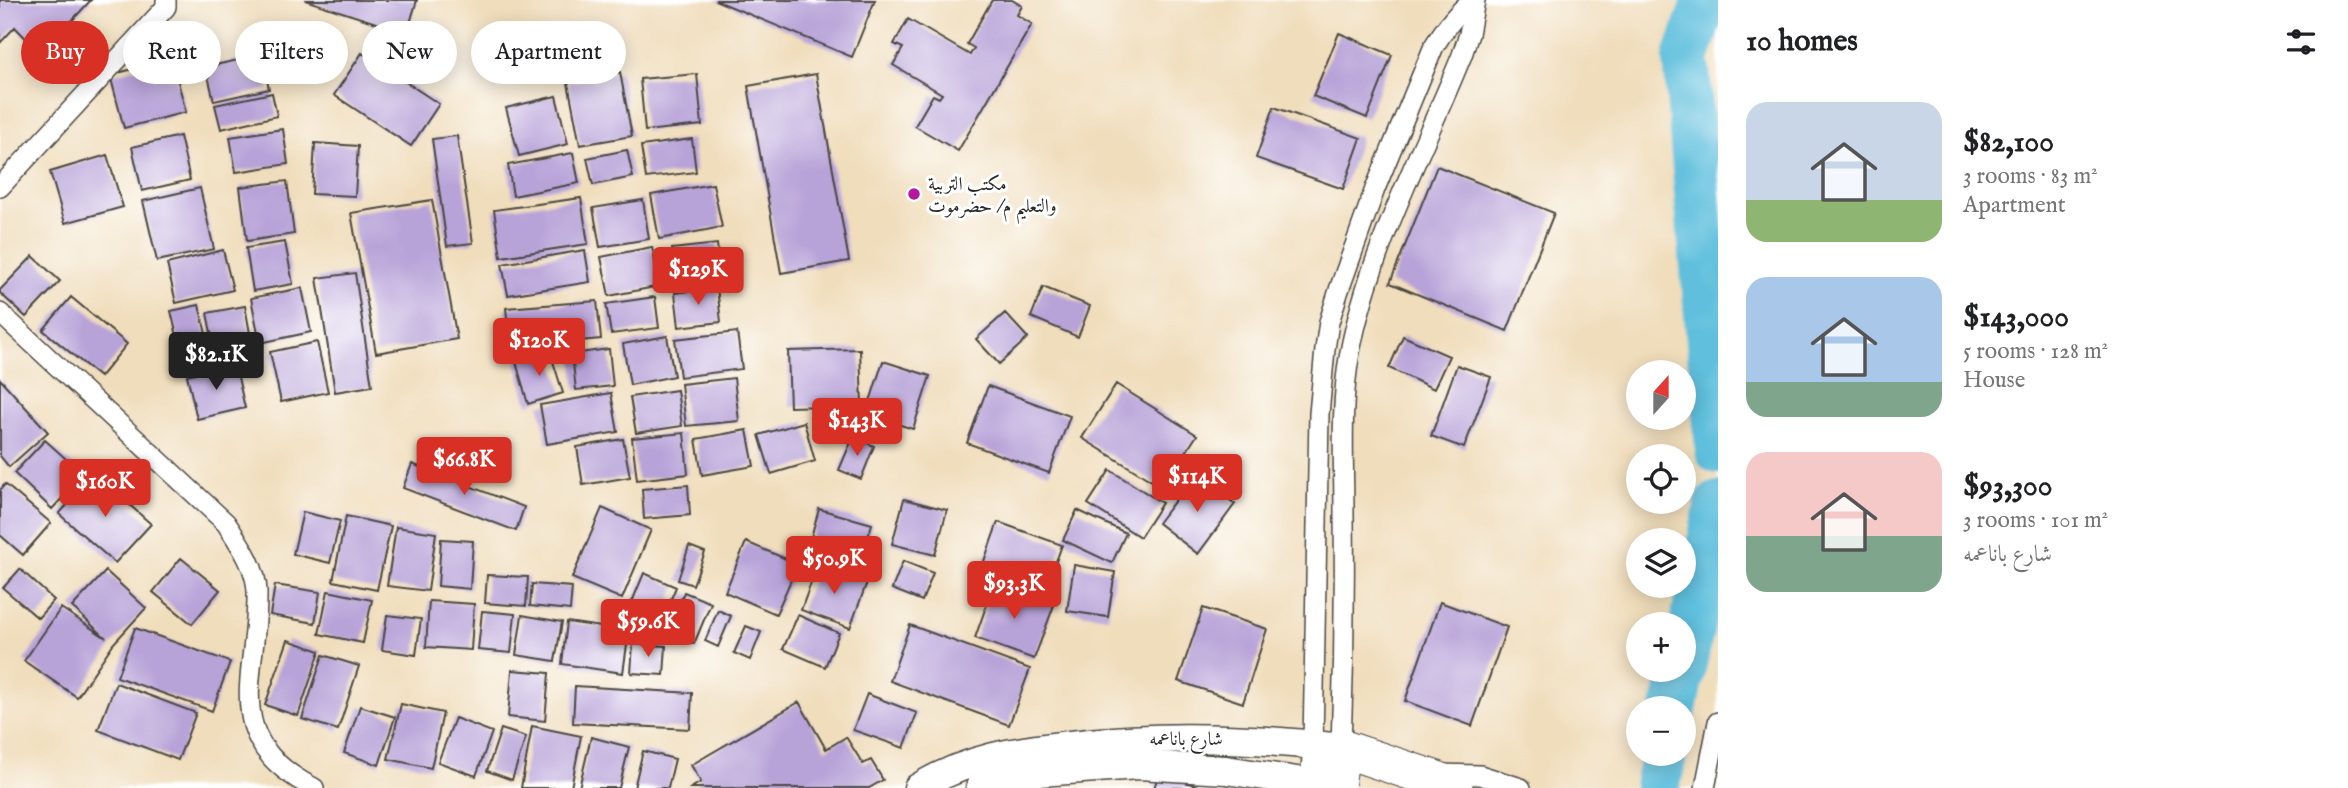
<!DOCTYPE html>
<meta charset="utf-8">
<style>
body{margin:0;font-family:"IM FELL English",Amiri,serif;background:#f6f6f6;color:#202124;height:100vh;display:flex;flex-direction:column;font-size:26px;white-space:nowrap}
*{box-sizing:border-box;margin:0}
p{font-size:23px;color:#757577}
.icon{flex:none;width:38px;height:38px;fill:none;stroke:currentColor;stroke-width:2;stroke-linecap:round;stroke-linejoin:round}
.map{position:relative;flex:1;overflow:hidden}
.side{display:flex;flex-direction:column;background:#fff;width:630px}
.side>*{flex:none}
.banner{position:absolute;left:21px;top:21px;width:665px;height:63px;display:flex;gap:14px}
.needle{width:46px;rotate:21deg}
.fabs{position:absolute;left:1626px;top:360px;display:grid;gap:14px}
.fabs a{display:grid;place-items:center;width:70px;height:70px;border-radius:50%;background:#fff;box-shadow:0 4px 18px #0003;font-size:35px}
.price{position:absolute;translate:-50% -60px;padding:0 16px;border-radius:7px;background:#d93025;color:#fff;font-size:23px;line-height:46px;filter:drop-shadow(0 2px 4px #0008)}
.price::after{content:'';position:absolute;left:50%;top:42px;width:21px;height:16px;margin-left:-10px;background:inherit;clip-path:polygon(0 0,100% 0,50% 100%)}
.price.active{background:#222;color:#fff}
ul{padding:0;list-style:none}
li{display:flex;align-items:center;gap:21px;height:175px;padding:0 28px}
li span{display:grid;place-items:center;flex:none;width:196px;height:140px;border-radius:21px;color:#555}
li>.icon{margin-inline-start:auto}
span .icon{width:84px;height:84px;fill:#fffc;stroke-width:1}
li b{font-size:30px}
h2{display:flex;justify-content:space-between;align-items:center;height:84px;padding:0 28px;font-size:30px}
.chip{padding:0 24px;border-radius:32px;background:#fff;box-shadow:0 4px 18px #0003;font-size:24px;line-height:63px}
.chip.active{background:#d93025;color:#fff}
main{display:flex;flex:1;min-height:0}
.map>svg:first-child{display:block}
</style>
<main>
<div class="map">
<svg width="1718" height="788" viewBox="0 0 1718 788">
<rect width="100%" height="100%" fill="#fff"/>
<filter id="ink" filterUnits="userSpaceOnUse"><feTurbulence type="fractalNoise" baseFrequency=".0143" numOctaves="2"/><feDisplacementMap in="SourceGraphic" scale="14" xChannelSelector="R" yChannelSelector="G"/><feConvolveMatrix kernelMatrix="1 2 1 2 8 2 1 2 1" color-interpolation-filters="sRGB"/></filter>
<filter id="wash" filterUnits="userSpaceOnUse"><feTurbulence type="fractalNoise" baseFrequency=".00686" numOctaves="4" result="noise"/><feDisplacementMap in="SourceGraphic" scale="28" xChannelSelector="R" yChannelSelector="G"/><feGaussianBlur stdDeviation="1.57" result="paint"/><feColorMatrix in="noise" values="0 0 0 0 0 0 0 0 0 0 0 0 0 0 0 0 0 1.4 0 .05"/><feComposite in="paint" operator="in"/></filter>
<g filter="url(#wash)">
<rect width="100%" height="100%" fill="#f0ddbb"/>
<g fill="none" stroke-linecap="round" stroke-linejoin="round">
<path stroke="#5ebfdd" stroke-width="46" d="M1705,0L1686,58L1718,451
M1684,663L1718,504
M1674,709L1682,670
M1657,788L1664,754"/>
</g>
<g id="blocks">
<path fill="#b8a3d8" d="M0,0H91L41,54L15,27L0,43Z
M305,0H417L407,33Z
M715,0H875L852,57Z
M992,0H1012L1022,6L1017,15L1032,24L958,151L915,126L933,95L939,98L942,94L893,65L903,48L894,44L908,19L970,55L974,48L967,44Z
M1339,33L1392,55L1367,118L1313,96Z
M362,53L439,104L411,146L334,95Z
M261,55L269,89L214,101L206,67Z
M172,59L186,112L124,128L110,75Z
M620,72L632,136L580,145L568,83Z
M697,74L702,125L645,131L640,79Z
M816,74L849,261L781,273L748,86Z
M272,93L277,116L221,129L215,105Z
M556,96L568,144L519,156L506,108Z
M1274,107L1361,138L1343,189L1256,158Z
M283,129L288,164L236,172L230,137Z
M180,136L190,180L142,191L132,147Z
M457,136L473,243L447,246L432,139Z
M692,139L696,172L646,178L641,146Z
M315,143L358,146L355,196L312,194Z
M627,150L633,177L593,185L587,158Z
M573,153L579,183L513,196L508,165Z
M107,155L123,207L65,223L50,172Z
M1437,166L1554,213L1507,331L1390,283Z
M287,181L294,234L247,241L240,187Z
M713,184L722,227L659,239L651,195Z
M200,188L214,249L157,261L143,201Z
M581,198L588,244L501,257L494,210Z
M432,200L457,339L376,353L351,213Z
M643,200L649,239L600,247L593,208Z
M285,242L293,284L253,291L246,248Z
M717,244L721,278L676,283L672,249Z
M652,247L660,286L609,296L601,257Z
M223,250L233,290L176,303L167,264Z
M585,250L590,282L508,295L502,264Z
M33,256L60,281L26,317L0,293V290Z
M355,273L372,386L335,392L317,278Z
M717,287L721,322L679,327L675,293Z
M1043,287L1090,306L1078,337L1031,317Z
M302,288L311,332L260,343L251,298Z
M71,297L127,344L100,377L43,330Z
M655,297L659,328L611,334L606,304Z
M597,301L601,339L510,347L506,308Z
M199,305L213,363L185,369L171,311Z
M245,306L254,355L217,362L207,313Z
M1005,313L1028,338L999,364L976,339Z
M737,332L742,369L680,377L675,339Z
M667,336L674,376L630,385L623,344Z
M1403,336L1449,356L1434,389L1389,368Z
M317,342L328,392L281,402L270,352Z
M609,349L613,386L576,390L572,354Z
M860,349L862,405L790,407L788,351Z
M550,352L563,393L528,404L516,362Z
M883,361L930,376L913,429L866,414Z
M235,364L245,408L197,419L187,375Z
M1457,365L1491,377L1464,448L1431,436Z
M734,378L739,421L686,426L681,384Z
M0,379L48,432L9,467L0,456Z
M1116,384L1197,435L1163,488L1082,438Z
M988,386L1070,416L1049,473L967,443Z
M677,390L682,426L636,433L630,397Z
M611,393L618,432L547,444L540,405Z
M804,422L815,461L771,474L759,435Z
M747,430L754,466L702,475L696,439Z
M684,433L688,474L637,480L632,438Z
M853,437L874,446L861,479L839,470Z
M623,439L630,477L583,485L577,447Z
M45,440L84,475L52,509L14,473Z
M412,464L524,507L516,531L403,488Z
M1110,470L1162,503L1140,537L1088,504Z
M95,474L151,524L115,563L59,514Z
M1195,474L1235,504L1198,554L1158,523Z
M5,484L51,523L23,555L0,535V490Z
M688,485L690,515L644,519L642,489Z
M904,499L947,510L935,555L892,544Z
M602,508L651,530L622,599L572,578Z
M819,509L872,524L860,564L808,548Z
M1077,510L1126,533L1112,563L1063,540Z
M303,512L340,521L330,563L293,554Z
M346,516L391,526L377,590L333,581Z
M998,522L1062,545L1047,586L983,564Z
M396,527L436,533L428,591L387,586Z
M441,539L473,541L470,589L438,586Z
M746,542L798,564L776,614L725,592Z
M689,546L705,552L693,585L678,580Z
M181,558L220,590L192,624L153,592Z
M903,561L933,573L922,601L892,589Z
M818,564L867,582L850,628L801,610Z
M1074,565L1115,572L1108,617L1067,611Z
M20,569L54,600L38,618L3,588Z
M106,571L146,608L113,644L77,697L24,661L61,608L106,638L72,607Z
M644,573L676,587L659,627L627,614Z
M487,575L528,577L526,606L485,603Z
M532,584L572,587L570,610L530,606Z
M994,584L1054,605L1034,659L975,638Z
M275,585L320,592L315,623L270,615Z
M328,591L372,600L363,643L319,634Z
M684,592L711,603L694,644L666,632Z
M429,601L474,604L471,650L426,647Z
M1440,602L1507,627L1472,726L1405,701Z
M1203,608L1267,629L1243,703L1178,681Z
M718,610L731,616L718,647L705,641Z
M482,611L515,614L511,653L478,650Z
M387,615L421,619L416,655L382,650Z
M522,615L562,622L555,661L516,655Z
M798,615L839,633L825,667L783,649Z
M567,622L629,631L623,673L562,664Z
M910,625L1030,669L1009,725L890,681Z
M746,626L761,632L750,660L734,653Z
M135,628L230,662L212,711L117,677Z
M288,640L320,651L298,716L265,705Z
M633,644L666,646L664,675L631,673Z
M323,655L359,666L338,730L302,719Z
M512,670L549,673L545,721L508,717Z
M116,683L196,713L178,760L98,730Z
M575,686L692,693L690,729L573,723Z
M867,694L917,713L904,748L853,730Z
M799,702L826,749L846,737L863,764L871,760L883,780L869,788H691L701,782L691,765Z
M401,704L443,713L431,768L388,759Z
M360,706L395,717L379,765L344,753Z
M455,718L492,732L476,776L438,762Z
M532,726L581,736L571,788H521Z
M501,729L526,737L512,780L487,771Z
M591,737L629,747L619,788H579Z
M643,751L675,759L668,788H634Z
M1159,774L1201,787V788H1154Z"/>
</g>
</g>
<g filter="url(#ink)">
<use href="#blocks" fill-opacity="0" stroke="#494641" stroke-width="2"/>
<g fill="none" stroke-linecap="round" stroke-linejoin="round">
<g stroke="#494641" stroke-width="22">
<path id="street" d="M0,187L166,7V0
M0,313L226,523C239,543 256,566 257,591C259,674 216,739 314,788
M1341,748C1344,670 1345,593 1344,515C1344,461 1340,405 1350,352C1370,248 1423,152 1462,55L1469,34L1475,0
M1437,774L1480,775L1521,788
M1310,783L1313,744L1319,414L1325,349L1329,322L1339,290L1375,189L1434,46C1445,28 1456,13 1473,0
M1705,788L1718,722"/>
</g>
<g stroke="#494641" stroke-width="31">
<path id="secondary" d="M918,788C967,758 1014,751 1070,745C1161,734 1251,737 1341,748
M980,788L1040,772L1138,765L1226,770L1336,787"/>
</g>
<g stroke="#494641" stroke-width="39">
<path id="highway" d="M1336,788L1341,748L1437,780L1454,788"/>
</g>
<use href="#street" stroke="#fff" stroke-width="19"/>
<use href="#secondary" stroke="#fff" stroke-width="28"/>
<use href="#highway" stroke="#fff" stroke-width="37"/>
</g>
</g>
<circle fill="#b5179e" stroke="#fff" stroke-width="2.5" cx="914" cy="194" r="7"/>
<g text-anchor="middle" stroke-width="6" stroke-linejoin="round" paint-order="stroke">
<g font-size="19" fill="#2b2b2b" stroke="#fff" text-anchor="start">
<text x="928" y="190">مكتب التربية<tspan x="928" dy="22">والتعليم م/ حضرموت</tspan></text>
</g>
<g font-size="19" fill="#2b2b2b" stroke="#fff">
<text x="1186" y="745">شارع باناعمه</text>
</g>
</g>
</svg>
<div class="fabs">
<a><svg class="needle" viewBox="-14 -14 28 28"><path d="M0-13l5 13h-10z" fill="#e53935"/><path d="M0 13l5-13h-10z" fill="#757577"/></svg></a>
<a><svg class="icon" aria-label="locate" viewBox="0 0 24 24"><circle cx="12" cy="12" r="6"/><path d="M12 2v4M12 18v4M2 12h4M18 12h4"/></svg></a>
<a><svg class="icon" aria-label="layers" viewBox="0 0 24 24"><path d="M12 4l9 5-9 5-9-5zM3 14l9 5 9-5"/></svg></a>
<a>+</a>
<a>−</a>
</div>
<b class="price" style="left:698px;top:307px">$129K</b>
<b class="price" style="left:539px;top:378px">$120K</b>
<b class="price active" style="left:216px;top:392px">$82.1K</b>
<b class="price" style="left:857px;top:458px">$143K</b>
<b class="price" style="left:464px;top:497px">$66.8K</b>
<b class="price" style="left:1197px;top:514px">$114K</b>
<b class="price" style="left:105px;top:519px">$160K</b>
<b class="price" style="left:834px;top:596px">$50.9K</b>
<b class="price" style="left:1014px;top:621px">$93.3K</b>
<b class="price" style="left:648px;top:659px">$59.6K</b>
<div class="banner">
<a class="chip active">Buy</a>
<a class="chip">Rent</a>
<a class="chip">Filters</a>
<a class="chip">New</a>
<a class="chip">Apartment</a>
</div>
</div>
<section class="side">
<h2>10 homes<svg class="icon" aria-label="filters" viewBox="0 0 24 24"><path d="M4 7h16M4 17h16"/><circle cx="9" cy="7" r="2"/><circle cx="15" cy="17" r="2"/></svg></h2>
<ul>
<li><span style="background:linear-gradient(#c9d6e8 70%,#8fb573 0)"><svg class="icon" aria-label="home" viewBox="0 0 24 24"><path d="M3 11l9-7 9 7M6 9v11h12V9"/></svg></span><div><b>$82,100</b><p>3 rooms · 83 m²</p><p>Apartment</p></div></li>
<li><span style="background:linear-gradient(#a9c7e8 75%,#7fa58c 0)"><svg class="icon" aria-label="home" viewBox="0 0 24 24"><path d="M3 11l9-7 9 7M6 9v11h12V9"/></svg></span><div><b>$143,000</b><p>5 rooms · 128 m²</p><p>House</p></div></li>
<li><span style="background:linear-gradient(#f6c9c9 60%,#7fa58c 0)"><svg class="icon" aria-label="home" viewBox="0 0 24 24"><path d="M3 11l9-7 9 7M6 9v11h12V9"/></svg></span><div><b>$93,300</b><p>3 rooms · 101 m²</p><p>شارع باناعمه</p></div></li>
</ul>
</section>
</main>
